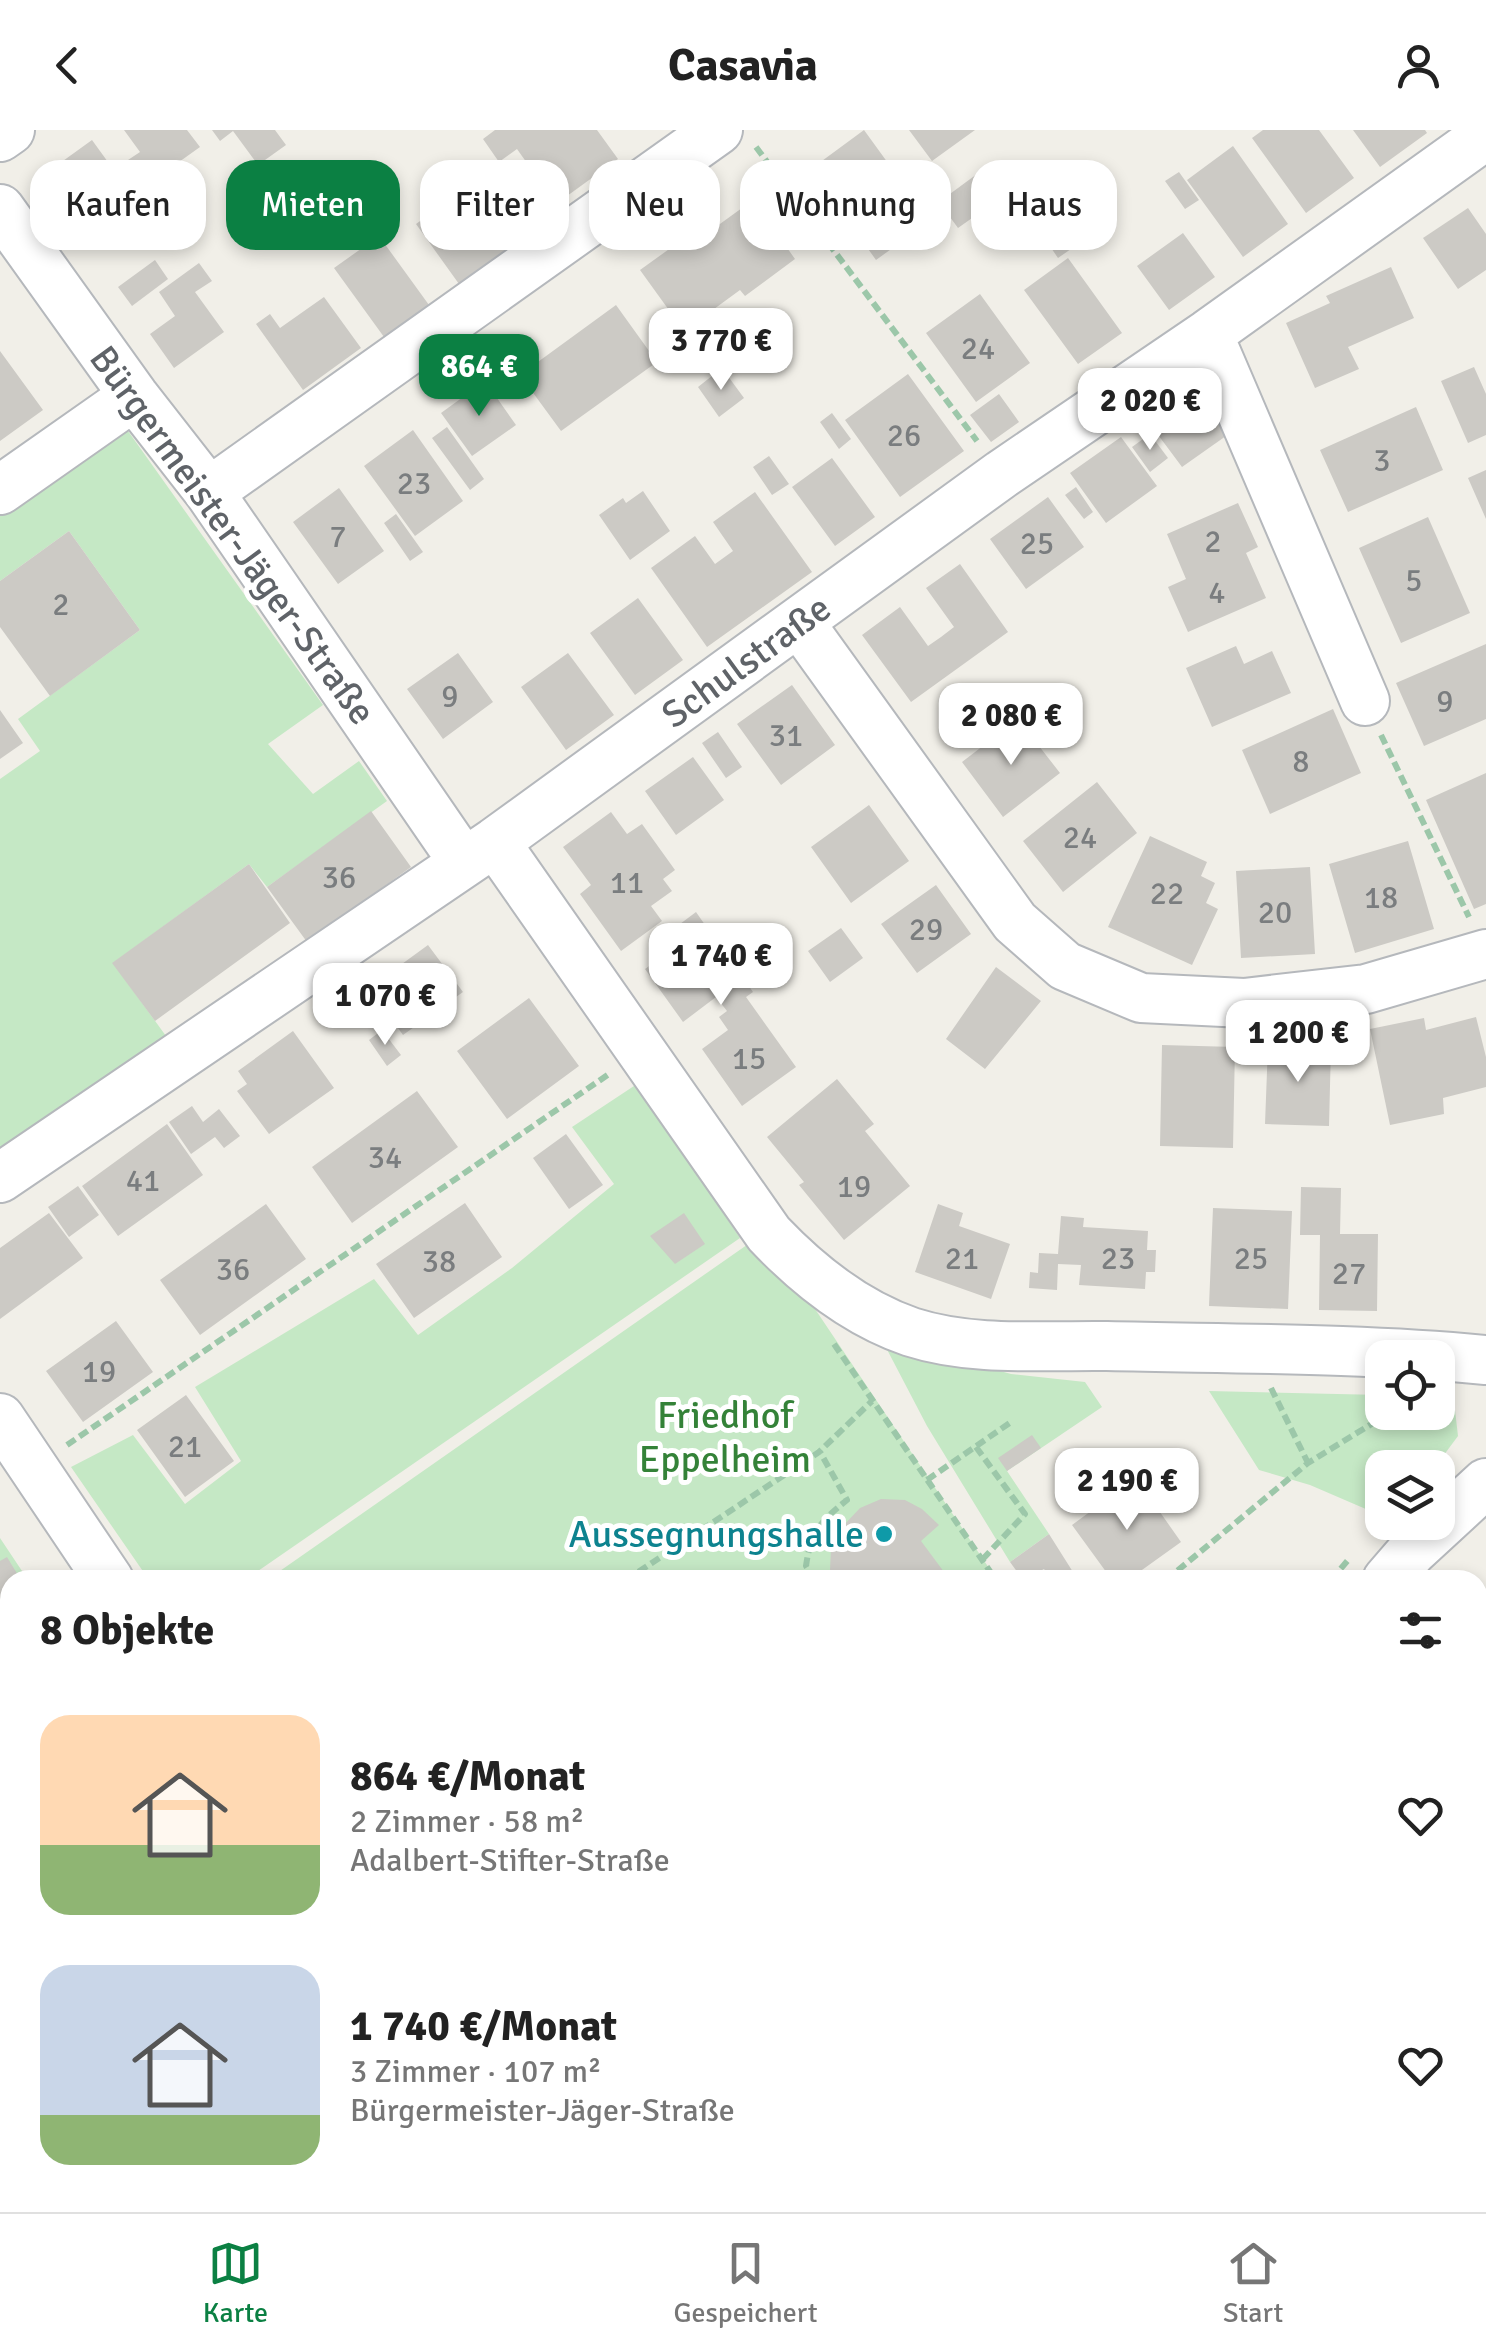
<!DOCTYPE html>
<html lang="de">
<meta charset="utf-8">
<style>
body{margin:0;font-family:Signika,sans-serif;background:#f2f2f2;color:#222;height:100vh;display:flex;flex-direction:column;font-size:38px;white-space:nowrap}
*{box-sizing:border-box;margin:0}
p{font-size:32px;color:#767676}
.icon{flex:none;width:55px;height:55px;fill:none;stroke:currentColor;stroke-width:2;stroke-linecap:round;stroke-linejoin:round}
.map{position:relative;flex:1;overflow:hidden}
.sheet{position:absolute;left:0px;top:1440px;width:1488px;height:642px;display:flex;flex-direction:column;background:#fff;border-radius:30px 30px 0 0;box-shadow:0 5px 15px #0003}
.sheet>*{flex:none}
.banner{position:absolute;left:30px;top:30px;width:1428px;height:90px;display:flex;gap:20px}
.fabs{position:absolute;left:1365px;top:1210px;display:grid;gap:20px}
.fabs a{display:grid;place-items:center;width:90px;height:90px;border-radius:20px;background:#fff;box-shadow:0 5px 15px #0003;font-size:50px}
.price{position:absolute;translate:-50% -85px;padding:0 22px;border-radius:20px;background:#fff;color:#222;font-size:32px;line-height:65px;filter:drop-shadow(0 2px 5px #0008)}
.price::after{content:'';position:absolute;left:50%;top:60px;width:30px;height:22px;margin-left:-15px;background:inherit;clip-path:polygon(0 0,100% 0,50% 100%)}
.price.active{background:#0b8043;color:#fff}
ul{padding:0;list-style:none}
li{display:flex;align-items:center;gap:30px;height:250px;padding:0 40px}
li span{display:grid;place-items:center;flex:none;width:280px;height:200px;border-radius:30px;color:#555}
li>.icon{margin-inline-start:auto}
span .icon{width:120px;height:120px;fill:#fffc;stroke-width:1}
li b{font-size:42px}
h2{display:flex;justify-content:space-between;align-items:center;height:120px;padding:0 40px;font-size:42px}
.chip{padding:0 35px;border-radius:30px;background:#fff;box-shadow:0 5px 15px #0003;font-size:35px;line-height:90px}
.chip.active{background:#0b8043;color:#fff}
header{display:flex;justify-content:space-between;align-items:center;height:130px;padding:0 40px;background:#fff;font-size:45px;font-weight:800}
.dock{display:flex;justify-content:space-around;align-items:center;height:140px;border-top:2px solid #e0e0e0;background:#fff;font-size:28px;color:#767676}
.dock a{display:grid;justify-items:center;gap:5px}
.dock .active{color:#0b8043}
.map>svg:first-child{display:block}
</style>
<header><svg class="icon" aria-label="back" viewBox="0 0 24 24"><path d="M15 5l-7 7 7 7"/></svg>Casavia<svg class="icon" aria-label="person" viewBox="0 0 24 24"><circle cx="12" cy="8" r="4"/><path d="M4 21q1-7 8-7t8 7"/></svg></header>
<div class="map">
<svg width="1486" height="2082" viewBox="0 0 1486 2082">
<rect width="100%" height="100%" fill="#f1efe8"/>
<path fill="#c5e8c5" d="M123,294L323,575L268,614L313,664L359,631L387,671L267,757L249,734L113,833L166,906L0,1020V649L40,621L18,589L140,500L69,401L0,451V384Z
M637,954L740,1108L245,1450H149L71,1337L133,1305L185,1374L241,1331L195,1257L374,1149L418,1205L512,1138L614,1054L572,997Z
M764,1103L997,1450H267Z
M881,1208L1011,1244L1085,1252L1102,1277L1007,1341L1049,1404L1010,1432L927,1296Z
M1209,1261L1382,1265V1282H1438V1273L1455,1280L1458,1306L1435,1337L1382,1338V1386L1310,1355L1259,1340Z
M0,1408L28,1450H10V1743L0,1738Z
M10,1875V2072L948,2073L944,2082H0V1879Z
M1480,2023L1486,2051V2082H1429L1437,2073L1478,2072Z"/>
<path fill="#cccac5" d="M124,0H187L200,17L158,47L169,64L154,74L125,32L140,22Z
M212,0H275L286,15L258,35L233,1L220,11Z
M495,0H597L618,29L556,74L517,19L499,32L483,9Z
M864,0L930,91L876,130L811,39Z
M909,0H975L932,31Z
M1263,0H1319L1354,48L1306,83L1252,8Z
M1353,0H1425L1427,3L1380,37Z
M92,10L142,79L88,118L38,49Z
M1233,16L1288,94L1243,127L1187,50Z
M490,40L533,101L459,154L416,94Z
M1179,42L1199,70L1185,79L1165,51Z
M977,44L996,71L958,98L939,72Z
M753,70L795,129L745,166L740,160L684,201L640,140L697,99L702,107Z
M1077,78L1094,103L1058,128L1034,93L1053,81L1059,90Z
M1468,78L1486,104V140L1458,159L1423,108Z
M1183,103L1215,147L1169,180L1137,136Z
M379,106L429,175L384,207L334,138Z
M1068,128L1122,203L1078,234L1024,160Z
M155,130L168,149L132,176L118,157Z
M199,133L212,151L195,162L224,202L174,238L150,204L175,186L159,162Z
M1391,137L1414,188L1348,217L1359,239L1315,258L1286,193L1330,173L1326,166Z
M980,164L1030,233L976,272L926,203Z
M324,167L361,218L303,260L256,194L270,184L280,198Z
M616,175L657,232L561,301L520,245Z
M0,221L43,280L0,311Z
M506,229L525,257L513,266L494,238Z
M1474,237L1486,264V305L1468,313L1441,251Z
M722,238L744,268L719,287L698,257Z
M908,244L964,321L900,367L845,290Z
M485,251L516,295L472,326L441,283Z
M1198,253L1233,301L1182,337L1147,290Z
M999,264L1019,292L991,312L970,285Z
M1416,277L1443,340L1348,382L1320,320Z
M832,283L851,309L839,319L820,292Z
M447,297L484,349L470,360L432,308Z
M413,300L463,371L415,406L364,336Z
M1150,304L1168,328L1150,342L1132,317Z
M1121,307L1157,356L1106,393L1070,343Z
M769,326L789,354L772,365L753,337Z
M832,328L875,387L835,416L792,357Z
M1486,340V389L1468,348Z
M1076,357L1093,382L1084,389L1065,365Z
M339,358L384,421L338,454L293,392Z
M643,361L670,401L630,430L599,385L623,368L626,373Z
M755,362L812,442L707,517L651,438L695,406L715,434L733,421L713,392Z
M1048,367L1084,417L1026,459L990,409Z
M1238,373L1258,417L1246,423L1266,468L1188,502L1168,457L1186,449L1167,404Z
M396,384L423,422L410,431L384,393Z
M1428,387L1470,483L1401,513L1359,418Z
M69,401L140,500L50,566L0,497V451Z
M960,434L1008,502L911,572L862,505L900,477L928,516L941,507L954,497L926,458Z
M638,468L683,530L635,565L590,503Z
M1486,514V589L1424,616L1396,553Z
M1236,516L1244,534L1272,521L1291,563L1212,597L1186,538Z
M458,523L493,572L443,609L407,559Z
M568,523L614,585L566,620L521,557Z
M792,555L835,615L781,655L737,594Z
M1333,579L1361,643L1270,684L1242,620Z
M0,580L23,613L0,629Z
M1018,589L1060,643L1003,687L962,632Z
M718,602L742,637L726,648L702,613Z
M693,627L724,670L676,705L645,661Z
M1486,643V774L1474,779L1426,670Z
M1097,652L1137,703L1063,762L1023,711Z
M869,675L909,731L851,773L811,717Z
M371,681L411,737L307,812L267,757Z
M611,682L627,704L642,694L675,740L663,749L672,761L651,776L662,791L621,821L580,764L591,755L563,717Z
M1150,706L1207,732L1201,746L1215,753L1206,773L1218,779L1192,835L1108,797Z
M1408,711L1434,799L1355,823L1329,734Z
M249,734L290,793L155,891L112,833Z
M1310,737L1315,824L1241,828L1236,741Z
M936,755L971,804L917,843L881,794Z
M696,782L724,822L738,812L751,829L737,839L753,862L746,867L796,937L742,976L702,919L728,900L719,887L727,881L716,867L683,892L645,839L677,816L668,803Z
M841,798L863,828L830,852L808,821Z
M428,815L463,862L403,905L369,858Z
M996,837L1041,871L985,939L946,909Z
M529,868L579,936L507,989L457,921Z
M1476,887L1486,927V957L1443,968L1444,984L1390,995L1370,899L1424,888L1426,900Z
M382,900L401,925L387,936L369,910Z
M293,901L334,958L269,1004L237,961L247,954L238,941Z
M1162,915L1235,917L1233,1018L1160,1016Z
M1268,915L1331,916L1329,996L1265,994Z
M837,949L874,994L865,1001L910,1056L844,1110L799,1055L804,1052L767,1007Z
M417,961L458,1017L352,1093L312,1037Z
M192,976L203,992L219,979L240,1006L224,1018L215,1007L191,1024L169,992Z
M167,994L203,1045L118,1106L82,1056Z
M566,1004L603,1055L569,1079L533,1028Z
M78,1056L99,1085L69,1107L48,1077Z
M1301,1057L1341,1058L1340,1104H1378L1377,1181L1319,1180L1320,1105H1300Z
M465,1073L502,1127L414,1188L376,1134Z
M266,1074L306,1129L200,1205L160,1150Z
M938,1074L963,1083L959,1096L1010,1114L991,1169L915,1142Z
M1213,1078L1292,1081L1288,1179L1209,1176Z
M49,1083L83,1128L0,1189V1118Z
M684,1083L705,1114L675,1134L650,1106Z
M1061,1086L1084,1088L1083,1097L1148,1101L1147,1120H1156L1155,1142H1146L1145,1159L1079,1155L1081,1135L1058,1134L1057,1160L1029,1158L1030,1142L1038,1143L1039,1123L1058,1124Z
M116,1191L153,1242L83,1292L46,1241Z
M186,1265L234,1331L185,1367L137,1300Z
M1032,1305L1041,1318L1007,1341L998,1328Z
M1136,1348L1181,1412L1128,1450H1112L1072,1395Z
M881,1369L905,1370L922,1379L939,1395L921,1411L950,1450H836L830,1440L831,1418L843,1396L860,1378Z
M1049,1404L1078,1450H1052L1044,1439L1023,1450L1010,1432Z
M7,1427L21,1450H10V1594L0,1578V1431Z
M1478,1709L1486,1714V1727L1478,1742Z
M1478,1919L1486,1924V1999L1478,2000Z
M1056,2072H1139L1136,2082H1052Z
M1356,2072H1419L1431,2080L1350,2082Z"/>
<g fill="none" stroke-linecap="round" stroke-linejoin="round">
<g stroke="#b5b8bc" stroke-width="52">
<path id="minor" d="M0,7L10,0
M0,79L134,266L209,362L464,733
M1208,204L1365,571
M0,360L134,266
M209,362L718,0
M799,492L1015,792L1065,836L1141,868L1244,873L1366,859L1486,824
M495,712L769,1104C809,1146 855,1183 911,1202C973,1222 1043,1215 1107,1216C1233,1219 1361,1218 1486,1230
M0,1048L495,712L1002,344L1208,204L1486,5
M0,1288L109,1450
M1387,1450L1412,1421L1486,1353
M1478,1529L1486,1571
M1478,1812L1486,1797
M0,1843L10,1840
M1478,1848L1486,1853
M982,2082L985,2072
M1316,2082L1322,2072"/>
</g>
<path stroke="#9cc7a9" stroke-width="6" stroke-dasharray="10 5" stroke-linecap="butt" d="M756,17L977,311
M1381,605L1469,787
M834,1214L996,1450
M1271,1258L1308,1333
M67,1315L609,944
M976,1317L1025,1384L981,1431
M927,1350L1011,1292
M626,1450L819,1322L872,1271
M815,1450L806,1436C811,1401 820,1392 847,1370L820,1322
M1166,1450L1308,1333L1391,1282
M1331,1450L1349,1429
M0,2070L10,2063
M166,2072L173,2082
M518,2072L525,2082
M379,2082L393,2072
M733,2082L746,2072"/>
<use href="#minor" stroke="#fff" stroke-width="48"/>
</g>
<circle fill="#0f9aa8" stroke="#fff" stroke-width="4" cx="884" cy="1404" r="10"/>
<g text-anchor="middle" stroke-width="10" stroke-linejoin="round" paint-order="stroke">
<g font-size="32" fill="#7a7d7f">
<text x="978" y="229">24</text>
<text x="904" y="316">26</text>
<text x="1382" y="341">3</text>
<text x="414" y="364">23</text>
<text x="338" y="417">7</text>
<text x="1213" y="422">2</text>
<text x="1037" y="424">25</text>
<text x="1414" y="461">5</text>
<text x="1217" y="473">4</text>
<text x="61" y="485">2</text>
<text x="450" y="577">9</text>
<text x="1445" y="582">9</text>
<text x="786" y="616">31</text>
<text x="1301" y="642">8</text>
<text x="1080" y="718">24</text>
<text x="339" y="758">36</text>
<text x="627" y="763">11</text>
<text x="1167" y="774">22</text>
<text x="1381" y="778">18</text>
<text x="1275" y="793">20</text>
<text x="926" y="810">29</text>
<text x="749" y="939">15</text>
<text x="385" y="1038">34</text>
<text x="143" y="1061">41</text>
<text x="854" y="1067">19</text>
<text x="962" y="1139">21</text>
<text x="1118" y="1139">23</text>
<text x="1251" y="1139">25</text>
<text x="439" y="1142">38</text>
<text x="233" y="1150">36</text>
<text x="1349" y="1154">27</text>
<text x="99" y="1252">19</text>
<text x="185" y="1327">21</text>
</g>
<g font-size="38" fill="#5f6368" stroke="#fff">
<text transform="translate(233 405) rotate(54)" y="13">Bürgermeister-Jäger-Straße</text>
<text transform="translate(746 531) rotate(-36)" y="13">Schulstraße</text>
</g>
<g font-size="38" fill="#348238" stroke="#fff">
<text x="725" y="1298">Friedhof<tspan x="725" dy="44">Eppelheim</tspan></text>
</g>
<g font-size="38" fill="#0d838f" stroke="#fff" text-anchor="end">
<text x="864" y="1417">Aussegnungshalle</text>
</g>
</g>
</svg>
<div class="fabs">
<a><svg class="icon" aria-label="locate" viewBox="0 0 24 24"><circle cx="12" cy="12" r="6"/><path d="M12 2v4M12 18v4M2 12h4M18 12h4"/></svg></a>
<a><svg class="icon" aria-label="layers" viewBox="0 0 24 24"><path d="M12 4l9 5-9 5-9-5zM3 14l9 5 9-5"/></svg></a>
</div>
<b class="price" style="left:721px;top:263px">3 770 €</b>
<b class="price active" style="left:479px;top:289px">864 €</b>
<b class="price" style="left:1150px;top:323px">2 020 €</b>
<b class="price" style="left:1011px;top:638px">2 080 €</b>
<b class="price" style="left:721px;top:878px">1 740 €</b>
<b class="price" style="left:385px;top:918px">1 070 €</b>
<b class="price" style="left:1298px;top:955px">1 200 €</b>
<b class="price" style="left:1127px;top:1403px">2 190 €</b>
<div class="banner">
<a class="chip">Kaufen</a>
<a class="chip active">Mieten</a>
<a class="chip">Filter</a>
<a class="chip">Neu</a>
<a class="chip">Wohnung</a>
<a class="chip">Haus</a>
</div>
<section class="sheet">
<h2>8 Objekte<svg class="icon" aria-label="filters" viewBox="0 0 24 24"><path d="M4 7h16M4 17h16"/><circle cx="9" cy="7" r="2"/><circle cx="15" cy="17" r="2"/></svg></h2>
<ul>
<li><span style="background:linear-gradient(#ffd9b3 65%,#8fb573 0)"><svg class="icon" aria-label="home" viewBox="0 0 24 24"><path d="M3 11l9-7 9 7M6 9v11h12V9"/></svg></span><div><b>864 €/Monat</b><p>2 Zimmer · 58 m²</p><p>Adalbert-Stifter-Straße</p></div><svg class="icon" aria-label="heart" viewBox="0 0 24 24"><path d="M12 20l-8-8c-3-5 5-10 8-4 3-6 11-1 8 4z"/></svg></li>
<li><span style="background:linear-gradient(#c9d6e8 75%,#8fb573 0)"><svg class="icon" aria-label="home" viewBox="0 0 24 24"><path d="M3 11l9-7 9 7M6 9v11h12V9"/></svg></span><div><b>1 740 €/Monat</b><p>3 Zimmer · 107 m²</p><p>Bürgermeister-Jäger-Straße</p></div><svg class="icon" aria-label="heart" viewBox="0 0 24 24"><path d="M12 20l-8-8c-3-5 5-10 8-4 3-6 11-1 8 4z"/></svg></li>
</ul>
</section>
</div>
<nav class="dock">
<a class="active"><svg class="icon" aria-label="map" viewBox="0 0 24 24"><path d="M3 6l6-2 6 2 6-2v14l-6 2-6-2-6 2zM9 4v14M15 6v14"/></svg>Karte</a>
<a><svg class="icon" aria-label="saved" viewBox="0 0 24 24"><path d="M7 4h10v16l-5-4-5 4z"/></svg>Gespeichert</a>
<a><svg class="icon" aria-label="home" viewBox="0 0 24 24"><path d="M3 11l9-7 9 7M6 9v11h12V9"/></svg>Start</a>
</nav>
